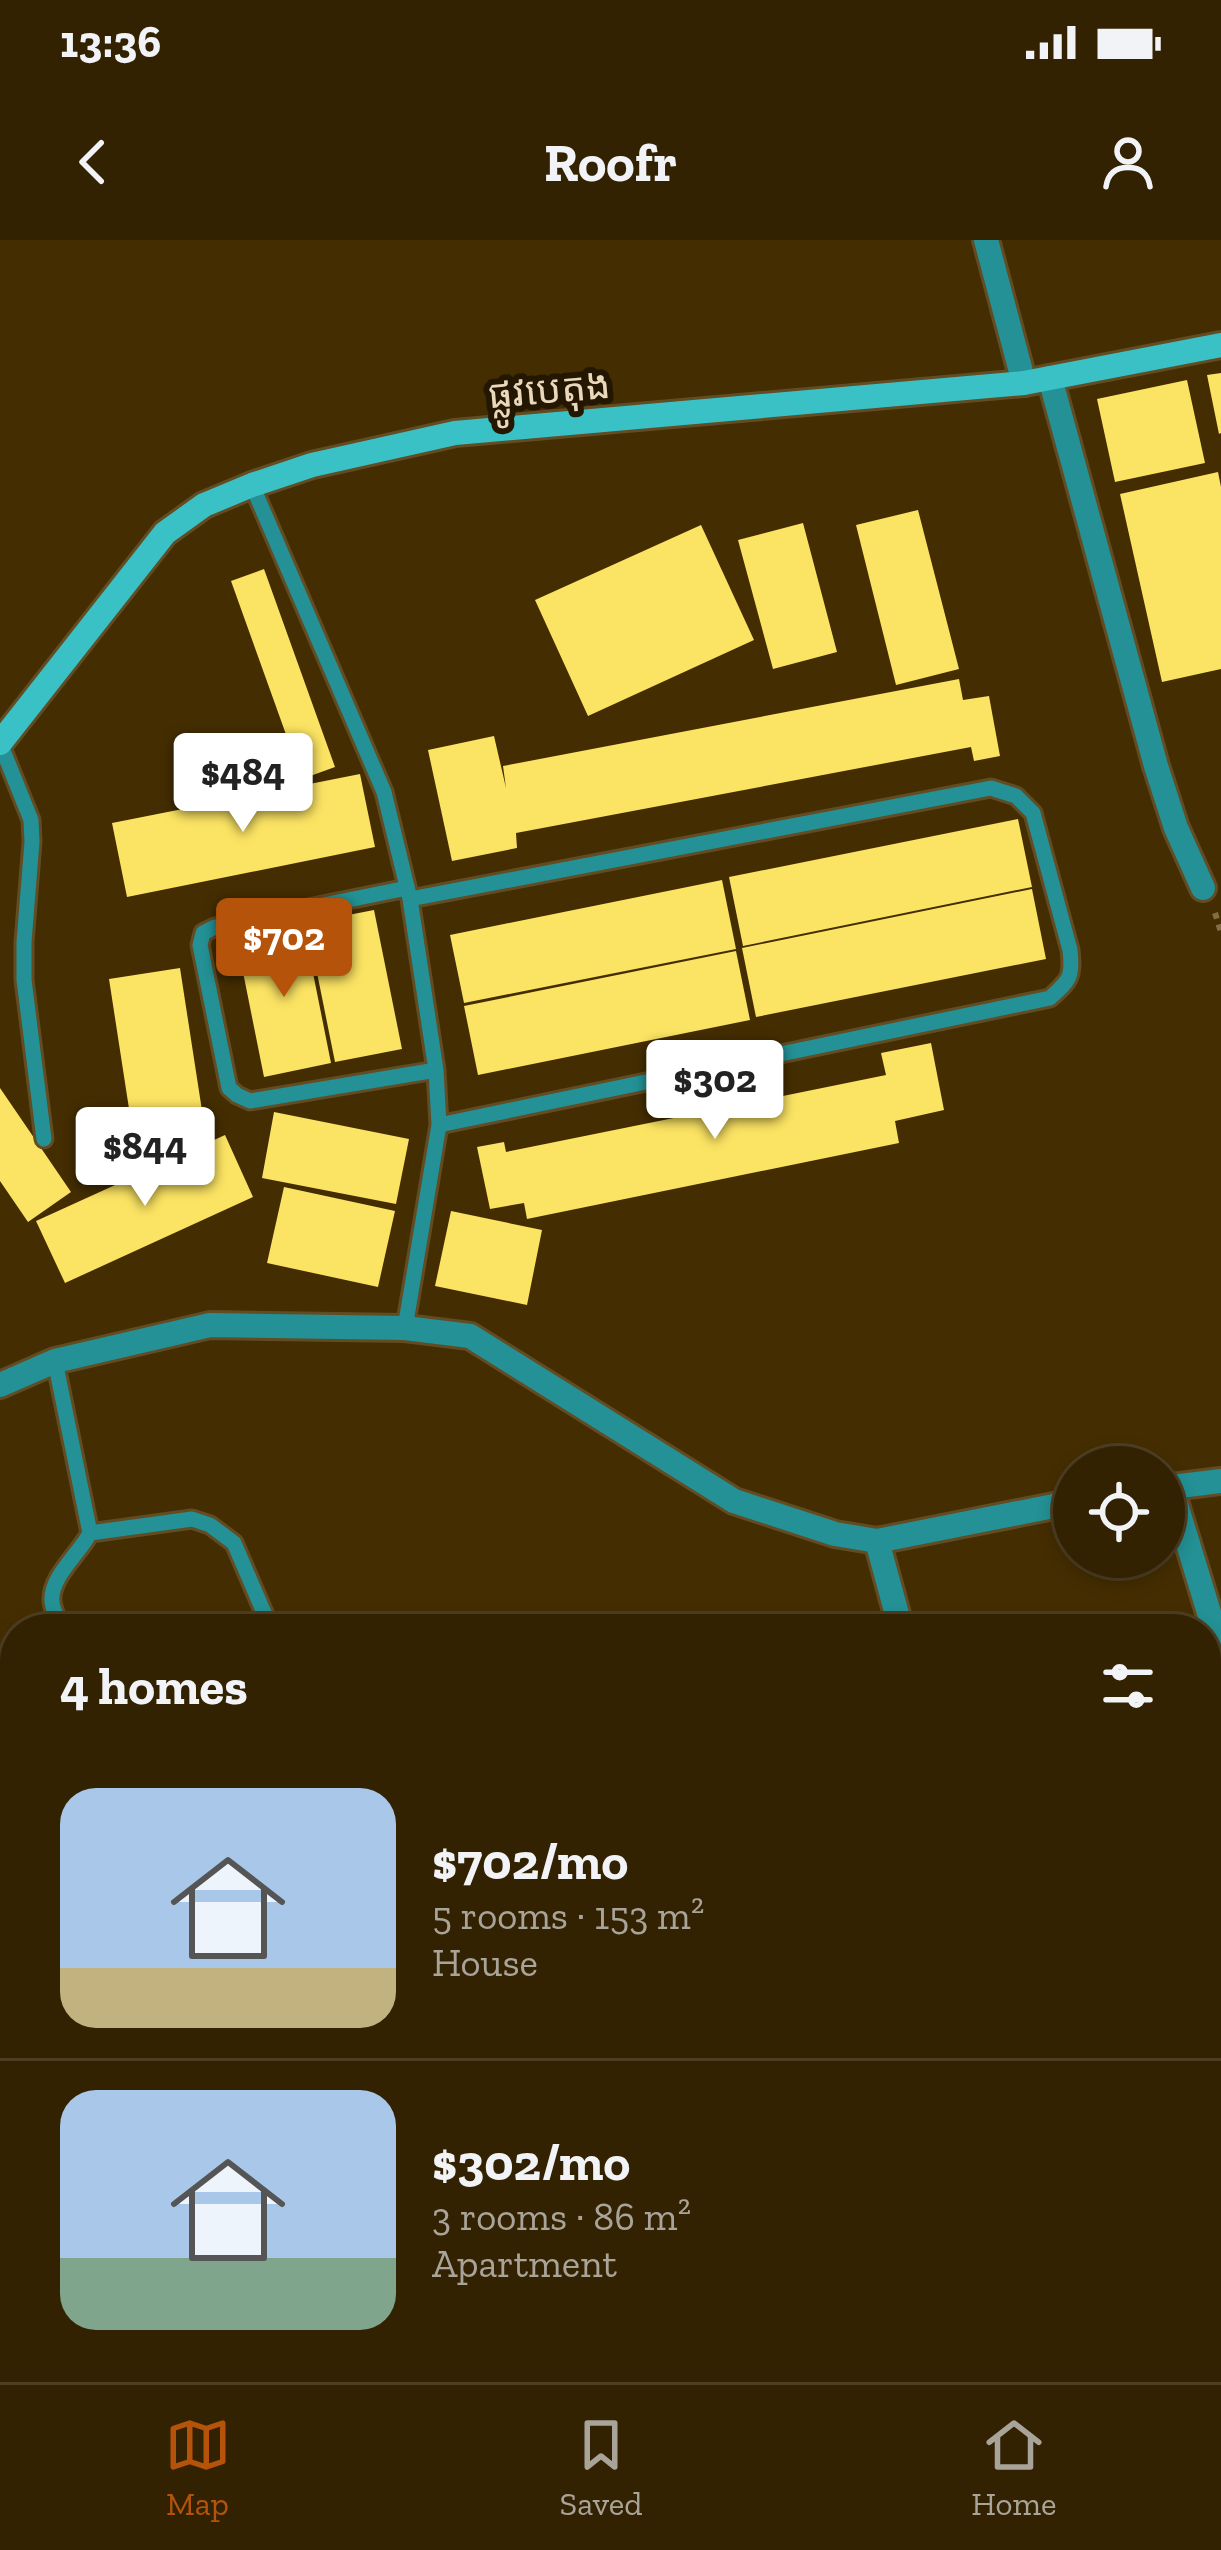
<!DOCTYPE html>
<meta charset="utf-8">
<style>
body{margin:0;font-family:"Zilla Slab","Noto Sans Khmer",serif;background:#3e2f10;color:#f1f3f6;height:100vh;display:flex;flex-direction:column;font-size:45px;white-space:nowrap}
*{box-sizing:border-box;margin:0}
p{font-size:39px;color:#a9a499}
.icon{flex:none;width:66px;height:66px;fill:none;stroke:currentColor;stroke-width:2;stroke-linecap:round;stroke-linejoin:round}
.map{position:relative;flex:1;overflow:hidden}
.drawer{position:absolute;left:0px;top:1374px;width:1221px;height:768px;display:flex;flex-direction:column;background:#332201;border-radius:48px 48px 0 0;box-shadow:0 6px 18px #0003,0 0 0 3px #4e3f23}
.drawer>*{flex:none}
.controls{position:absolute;left:1053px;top:1206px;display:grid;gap:24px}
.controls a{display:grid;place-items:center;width:132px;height:132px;border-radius:50%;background:#332201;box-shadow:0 6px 18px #0003,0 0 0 3px #4e3f23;font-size:60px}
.price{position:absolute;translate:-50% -102px;padding:0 27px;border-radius:12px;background:#fff;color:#222;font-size:39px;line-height:78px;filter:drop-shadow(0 3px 6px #0008)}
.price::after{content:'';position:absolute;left:50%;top:72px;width:36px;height:27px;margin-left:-18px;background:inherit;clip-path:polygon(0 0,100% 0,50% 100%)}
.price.active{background:#b45309;color:#fff}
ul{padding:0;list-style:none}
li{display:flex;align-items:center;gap:36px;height:300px;padding:0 60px}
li+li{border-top:3px solid #4e3f23}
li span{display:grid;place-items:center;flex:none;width:336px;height:240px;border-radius:36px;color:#555}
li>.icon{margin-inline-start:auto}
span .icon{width:144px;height:144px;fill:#fffc;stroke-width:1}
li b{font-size:51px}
h2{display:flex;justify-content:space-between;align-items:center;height:144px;padding:0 60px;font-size:51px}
.status{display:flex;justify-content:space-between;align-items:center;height:84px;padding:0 60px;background:#332201;direction:ltr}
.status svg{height:33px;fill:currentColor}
header{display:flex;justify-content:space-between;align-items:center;height:156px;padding:0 60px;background:#332201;font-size:54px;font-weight:800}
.tab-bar{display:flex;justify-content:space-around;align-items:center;height:168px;border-top:3px solid #4e3f23;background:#332201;font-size:33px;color:#a9a499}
.tab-bar a{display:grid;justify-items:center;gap:6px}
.tab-bar .active{color:#b45309}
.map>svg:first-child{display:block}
</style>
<div class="status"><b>13:36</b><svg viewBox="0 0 49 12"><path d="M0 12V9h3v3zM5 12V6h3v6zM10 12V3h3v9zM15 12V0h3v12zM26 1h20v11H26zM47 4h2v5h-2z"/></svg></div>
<header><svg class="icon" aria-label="back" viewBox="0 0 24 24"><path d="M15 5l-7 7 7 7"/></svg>Roofr<svg class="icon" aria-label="person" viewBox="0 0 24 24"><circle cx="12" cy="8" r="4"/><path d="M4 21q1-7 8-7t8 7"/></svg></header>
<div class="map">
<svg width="1221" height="2142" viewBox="0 0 1221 2142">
<rect width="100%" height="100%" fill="#442d01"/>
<path fill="#fbe363" d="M1221,133V193L1219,194L1207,135Z
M1187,140L1205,223L1115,242L1097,159Z
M1218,232L1221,247V429L1162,442L1120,254Z
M918,270L959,429L896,445L856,285Z
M803,283L837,412L773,429L738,300Z
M701,285L754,400L588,476L535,360Z
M264,329L335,527L302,539L231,341Z
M959,439L963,460L989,456L1000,516L974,521L971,507L516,593L517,608L452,621L428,510L494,496L506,548L503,526Z
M360,534L375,607L127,657L112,583Z
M1018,579L1032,647L743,706L729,637Z
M722,640L736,709L464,763L450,695Z
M1032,649L1046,719L756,777L742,708Z
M374,670L402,809L335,822L307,683Z
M303,683L331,823L264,837L236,697Z
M736,711L750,780L478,835L464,766Z
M180,728L205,890L134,901L109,739Z
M931,803L944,870L895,881L899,903L527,979L524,963L490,969L477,907L504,902L506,912L886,835L881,813Z
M0,848L71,952L28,982L0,941Z
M274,872L409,899L396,964L262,938Z
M225,895L253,957L65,1043L36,981Z
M284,947L395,971L378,1047L267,1023Z
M451,971L542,990L527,1065L435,1046Z"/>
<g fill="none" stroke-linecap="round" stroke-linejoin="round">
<g stroke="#624c23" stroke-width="21">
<path id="lane" d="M252,245L384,552L410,659L436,830L439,885L405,1088
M0,503L31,580L32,602L24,702V740L44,899
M407,648L215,687L203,693L200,705L229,848L237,855L250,861L436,830
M410,659L991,548L1016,556L1033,573L1070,710C1073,737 1070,740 1050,758L439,885
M55,1121L90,1293C80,1313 50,1337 52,1361C52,1369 59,1381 62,1389
M90,1293L192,1279L210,1285L234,1303L271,1389
M0,1646L15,1639"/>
</g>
<g stroke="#624c23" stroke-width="30">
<path id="street" d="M986,0L1024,143
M1050,138L1156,526L1176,588L1203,648
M0,1145L55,1121L210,1085L405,1088L470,1096L734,1261L835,1294L877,1301L1074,1262
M1164,1248L1221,1241
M1171,1248L1221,1412
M877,1301L901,1389
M1206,1509L1221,1507
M1206,1906L1221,1955"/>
</g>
<g stroke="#624c23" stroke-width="30">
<path id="secondary" d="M0,503L165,293L204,265L252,245L312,225L455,193L1024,143L1221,105"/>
</g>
<path stroke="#826d47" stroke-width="6" stroke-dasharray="6 6" stroke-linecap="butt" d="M1215,673L1221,692"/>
<use href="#lane" stroke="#239195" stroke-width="15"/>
<use href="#street" stroke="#239195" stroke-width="24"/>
<use href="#secondary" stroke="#39c1c6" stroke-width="24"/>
</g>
<g text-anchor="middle" stroke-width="12" stroke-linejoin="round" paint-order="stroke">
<g font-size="39" fill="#ead8bd" stroke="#241702">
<text transform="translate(549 149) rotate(-5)" y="14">ផ្លូវបេតុង</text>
</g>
</g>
</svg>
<div class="controls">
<a><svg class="icon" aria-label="locate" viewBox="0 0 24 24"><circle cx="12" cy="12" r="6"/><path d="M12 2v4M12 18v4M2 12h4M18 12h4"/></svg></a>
</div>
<b class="price" style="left:243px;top:595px">$484</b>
<b class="price active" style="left:284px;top:760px">$702</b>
<b class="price" style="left:715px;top:902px">$302</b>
<b class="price" style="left:145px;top:969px">$844</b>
<section class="drawer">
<h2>4 homes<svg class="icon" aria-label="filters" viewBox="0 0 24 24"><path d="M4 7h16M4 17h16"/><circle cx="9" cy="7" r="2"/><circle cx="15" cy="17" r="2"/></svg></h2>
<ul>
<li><span style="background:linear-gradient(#a9c7e8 75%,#c2b280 0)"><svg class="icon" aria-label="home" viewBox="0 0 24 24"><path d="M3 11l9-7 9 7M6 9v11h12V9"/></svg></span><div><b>$702/mo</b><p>5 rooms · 153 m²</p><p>House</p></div></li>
<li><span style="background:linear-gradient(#a9c7e8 70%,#7fa58c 0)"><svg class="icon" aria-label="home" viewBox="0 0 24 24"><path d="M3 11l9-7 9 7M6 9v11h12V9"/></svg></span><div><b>$302/mo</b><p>3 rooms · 86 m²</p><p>Apartment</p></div></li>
</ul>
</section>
</div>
<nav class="tab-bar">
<a class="active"><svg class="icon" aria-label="map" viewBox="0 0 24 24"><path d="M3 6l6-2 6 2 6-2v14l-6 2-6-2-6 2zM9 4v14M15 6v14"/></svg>Map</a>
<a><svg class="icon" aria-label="saved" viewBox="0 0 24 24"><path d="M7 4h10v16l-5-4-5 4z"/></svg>Saved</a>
<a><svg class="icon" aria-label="home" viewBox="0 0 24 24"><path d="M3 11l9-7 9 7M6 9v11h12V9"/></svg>Home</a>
</nav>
